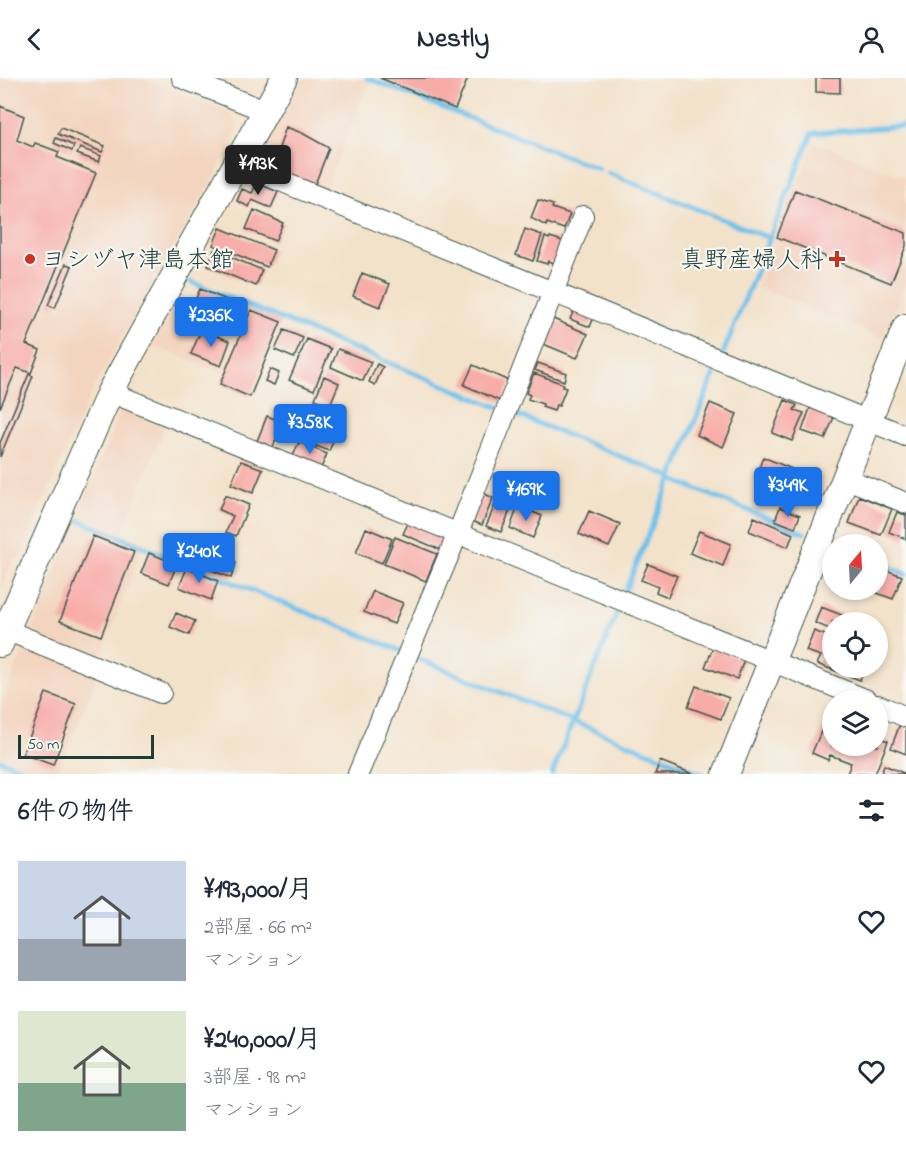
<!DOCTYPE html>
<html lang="ja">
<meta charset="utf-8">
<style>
body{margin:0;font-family:"Indie Flower","Klee One",sans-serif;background:#f2f2f3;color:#1f2937;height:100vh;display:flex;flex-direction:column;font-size:22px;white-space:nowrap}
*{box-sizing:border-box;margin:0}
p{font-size:20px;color:#747a83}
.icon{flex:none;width:33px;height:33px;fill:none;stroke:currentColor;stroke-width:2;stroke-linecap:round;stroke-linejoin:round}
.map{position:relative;height:696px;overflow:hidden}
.sheet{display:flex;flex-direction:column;background:#fff;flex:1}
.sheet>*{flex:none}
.needle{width:39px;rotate:18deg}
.fabs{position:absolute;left:822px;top:456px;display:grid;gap:12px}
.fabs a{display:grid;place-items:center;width:66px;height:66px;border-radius:50%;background:#fff;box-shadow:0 3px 9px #0003;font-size:30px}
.scale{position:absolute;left:18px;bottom:15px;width:136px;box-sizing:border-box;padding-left:6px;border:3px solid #1f3d34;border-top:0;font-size:16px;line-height:21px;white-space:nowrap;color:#1f3d34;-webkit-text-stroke:4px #f6f6f2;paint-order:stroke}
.price{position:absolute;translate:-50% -51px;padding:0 14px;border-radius:6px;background:#1a73e8;color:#fff;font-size:20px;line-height:39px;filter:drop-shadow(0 2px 3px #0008)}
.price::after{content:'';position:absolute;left:50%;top:36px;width:18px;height:14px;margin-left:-9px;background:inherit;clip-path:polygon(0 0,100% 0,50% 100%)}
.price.active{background:#222;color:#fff}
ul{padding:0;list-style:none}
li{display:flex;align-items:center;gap:18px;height:150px;padding:0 18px}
li span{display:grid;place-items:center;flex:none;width:168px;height:120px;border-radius:0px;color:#555}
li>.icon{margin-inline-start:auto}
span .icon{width:72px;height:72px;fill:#fffc;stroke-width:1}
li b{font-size:26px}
h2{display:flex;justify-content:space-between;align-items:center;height:72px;padding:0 18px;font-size:26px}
header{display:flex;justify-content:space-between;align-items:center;height:78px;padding:0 18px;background:#fff;font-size:27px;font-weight:800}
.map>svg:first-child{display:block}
</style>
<header><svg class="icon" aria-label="back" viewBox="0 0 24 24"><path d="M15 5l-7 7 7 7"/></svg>Nestly<svg class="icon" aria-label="person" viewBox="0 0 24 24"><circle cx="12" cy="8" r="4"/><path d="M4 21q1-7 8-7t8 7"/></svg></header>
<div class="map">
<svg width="906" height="696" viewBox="0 0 906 696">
<rect width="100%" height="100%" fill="#f6f6f2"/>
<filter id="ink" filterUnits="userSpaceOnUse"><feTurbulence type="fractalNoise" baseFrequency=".0167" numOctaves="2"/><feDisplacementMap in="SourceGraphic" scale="12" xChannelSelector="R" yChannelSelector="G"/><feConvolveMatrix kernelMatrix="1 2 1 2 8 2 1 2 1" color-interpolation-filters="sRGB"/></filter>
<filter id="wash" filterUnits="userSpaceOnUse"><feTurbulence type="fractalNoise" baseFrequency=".008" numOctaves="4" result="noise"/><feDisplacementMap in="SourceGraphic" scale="24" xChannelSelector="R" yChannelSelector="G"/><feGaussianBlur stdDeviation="1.35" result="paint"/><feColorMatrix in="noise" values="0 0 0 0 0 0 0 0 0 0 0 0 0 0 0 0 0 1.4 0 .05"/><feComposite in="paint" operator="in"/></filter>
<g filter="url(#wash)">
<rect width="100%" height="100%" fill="#f3e2ca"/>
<path fill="#f3d4be" d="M0,0H142L231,36L237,44L236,56L216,96L95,307L40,431L20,481H13L0,514Z
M303,0H360L369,4L323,117L254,88Z
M814,64L906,100V203L883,260L757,209Z
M168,236L237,262L222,295L152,267Z
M130,328L167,343L121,457L77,440L121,332Z
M76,444L142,471L99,584L29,557Z
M25,567L98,594L57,696H45L0,677V630Z"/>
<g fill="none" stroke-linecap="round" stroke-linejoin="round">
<path stroke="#6fc1eb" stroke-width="5" d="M367,0L599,91
M608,95L769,160
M191,204L502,331
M722,278L812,55L906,48
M512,335L672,399
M671,401L804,455
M78,442L404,574
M878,484L906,496
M624,516L718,287
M414,579L703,696
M0,682L35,696
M552,696L620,527"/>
</g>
<g id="blocks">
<path fill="#f8aca7" d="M380,0H468L455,31Z
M816,0H840V15L816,14Z
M0,28L24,38L17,62L33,69L35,65L59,74L57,79L96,95L26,266L40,272L31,295L17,290L0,330Z
M286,49L302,55L329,70L315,106L264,88L268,78L277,76Z
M61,50L105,68L102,74L58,56Z
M56,60L74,68L72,73L54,65Z
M80,70L101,78L99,84L77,76Z
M257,105L278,114L271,130L252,122L249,129L237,123L242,111L252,115Z
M795,112L906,155V168L891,205L777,159Z
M538,122L553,127L552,130L570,136L564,151L547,145L546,148L531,140Z
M254,132L283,145L275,163L246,151Z
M220,150L274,172L267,189L213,167Z
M525,151L542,157L533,183L516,177Z
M545,159L549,161L550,159L565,164L557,186L548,183L547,186L537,183Z
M214,172L262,192L256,208L208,188Z
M66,186L72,188L55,230L48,227Z
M362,195L390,206L380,229L353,218Z
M200,211L237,226L231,240L194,225Z
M575,230L594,239L590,249L570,241Z
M251,232L281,244L250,319L220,306Z
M551,240L588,256L577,280L541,265Z
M201,252L230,263L221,288L191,276Z
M284,252L303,260L294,280L275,272Z
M307,261L331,271L314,312L289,302Z
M338,271L371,284L363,303L331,289Z
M538,285L566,295L564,303L535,292Z
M377,286L383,289L375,307L369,304Z
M473,287L511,304L502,324L464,307Z
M270,291L279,295L274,307L265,303Z
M534,295L563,306L562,309L566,310L559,328L556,327L554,333L542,329L543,326L528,321L530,317L526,315Z
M29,296L33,298L0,379V365Z
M324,298L339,305L330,327L315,321Z
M785,322L797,327L794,332L804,335L792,363L772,355Z
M710,325L737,336L723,369L697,357Z
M810,330L834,339L825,361L802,353Z
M267,338L283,344L273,369L257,363Z
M306,344L336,356L329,373L299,361Z
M299,364L327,376L321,390L293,378Z
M763,379L792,391L789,400L796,403L791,415L755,401Z
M241,383L263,391L253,415L231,406Z
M481,414L493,420L482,447L470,442Z
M225,417L249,427L236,458L226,454L233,438L219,432Z
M859,418L892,431L881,457L849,445Z
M497,422L512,428L501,454L486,448Z
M518,428L542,438L533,460L510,450Z
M780,429L800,437L795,450L775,442Z
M589,433L620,446L609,469L579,456Z
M897,434L906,437V461L889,454Z
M754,439L793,456L788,469L749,453Z
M410,441L447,456L441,472L403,456Z
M366,450L392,461L382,485L356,475Z
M699,453L731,466L723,488L690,475Z
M211,455L232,464L226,478L205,470Z
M93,458L134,474L101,558L60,543Z
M395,459L437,476L426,503L384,486Z
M149,475L177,486L169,506L141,495Z
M214,476L236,485L231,500L209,491Z
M648,486L677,498L668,519L656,514L658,509L641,502Z
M878,489L902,498L893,521L869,512H878Z
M187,490L218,503L211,522L179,509Z
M373,513L403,525L394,546L364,534Z
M821,529L860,544H832V552L815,545Z
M176,535L195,543L189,557L170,549Z
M814,553L830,559L828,567L832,569V590H864L860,602L817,586L821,578L806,573Z
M713,570L744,582L737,601L705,589Z
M696,608L729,620L721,641L688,629Z
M46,615L76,626L53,687L23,676Z
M827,639L832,641V668H878V659L888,663L875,696H847L851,685L830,677L828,682L812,675Z
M900,646L906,648V676L891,670Z
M660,683L693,696H655Z
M884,687L906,696H881Z"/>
</g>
</g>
<g filter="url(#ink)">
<use href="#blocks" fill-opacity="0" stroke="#3f564a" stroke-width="1.5"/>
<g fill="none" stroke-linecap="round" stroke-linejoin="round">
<g stroke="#3f564a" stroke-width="22">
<path id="minor" d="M182,0L265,33
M236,85L906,358
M110,314L867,622
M845,400L906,425
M6,552L161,615
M878,627L906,639
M358,696L458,455L583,138"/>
</g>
<g stroke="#3f564a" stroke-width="28">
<path id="tertiary" d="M0,566L110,314L284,0
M726,696L906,249"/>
</g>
<use href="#minor" stroke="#fff" stroke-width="20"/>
<use href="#tertiary" stroke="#fff" stroke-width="26"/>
</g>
</g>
<g fill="#c8321e" stroke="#f6f6f2" stroke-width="2">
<circle cx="30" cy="181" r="6"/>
<path d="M834 172h6v6h6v6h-6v6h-6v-6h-6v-6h6z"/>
</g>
<g text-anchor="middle" stroke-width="4.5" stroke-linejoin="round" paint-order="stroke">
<g font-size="24" fill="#1f3d34" stroke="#f6f6f2" text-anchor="start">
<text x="42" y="189">ヨシヅヤ津島本館</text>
<text x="824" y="189" text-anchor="end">真野産婦人科</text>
</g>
</g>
</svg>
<div class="fabs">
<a><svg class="needle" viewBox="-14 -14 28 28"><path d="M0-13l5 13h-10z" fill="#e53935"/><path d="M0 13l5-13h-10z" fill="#747a83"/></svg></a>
<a><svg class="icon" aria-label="locate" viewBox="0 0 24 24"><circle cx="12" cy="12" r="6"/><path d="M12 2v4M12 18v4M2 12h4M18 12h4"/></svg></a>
<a><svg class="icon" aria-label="layers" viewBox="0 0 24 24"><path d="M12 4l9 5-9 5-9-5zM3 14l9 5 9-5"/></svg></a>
</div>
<div class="scale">50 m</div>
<b class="price active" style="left:258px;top:118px">¥193K</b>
<b class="price" style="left:211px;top:270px">¥236K</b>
<b class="price" style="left:310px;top:377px">¥358K</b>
<b class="price" style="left:788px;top:440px">¥349K</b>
<b class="price" style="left:526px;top:444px">¥169K</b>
<b class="price" style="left:199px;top:506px">¥240K</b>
</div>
<section class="sheet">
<h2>6件の物件<svg class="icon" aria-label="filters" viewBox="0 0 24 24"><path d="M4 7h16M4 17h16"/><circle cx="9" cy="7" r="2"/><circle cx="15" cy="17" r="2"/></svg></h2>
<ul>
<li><span style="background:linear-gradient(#c9d6e8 65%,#9aa5b1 0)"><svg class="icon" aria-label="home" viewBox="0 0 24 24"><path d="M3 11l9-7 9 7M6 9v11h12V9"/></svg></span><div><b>¥193,000/月</b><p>2部屋 · 66 m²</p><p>マンション</p></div><svg class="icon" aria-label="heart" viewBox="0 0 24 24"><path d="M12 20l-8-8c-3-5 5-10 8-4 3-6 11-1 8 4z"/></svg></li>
<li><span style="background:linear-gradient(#dfe7d0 60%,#7fa58c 0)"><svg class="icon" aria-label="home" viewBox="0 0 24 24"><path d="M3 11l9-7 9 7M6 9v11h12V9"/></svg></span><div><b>¥240,000/月</b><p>3部屋 · 98 m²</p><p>マンション</p></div><svg class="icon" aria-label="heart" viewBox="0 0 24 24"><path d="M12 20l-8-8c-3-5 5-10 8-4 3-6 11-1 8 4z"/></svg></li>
</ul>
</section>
